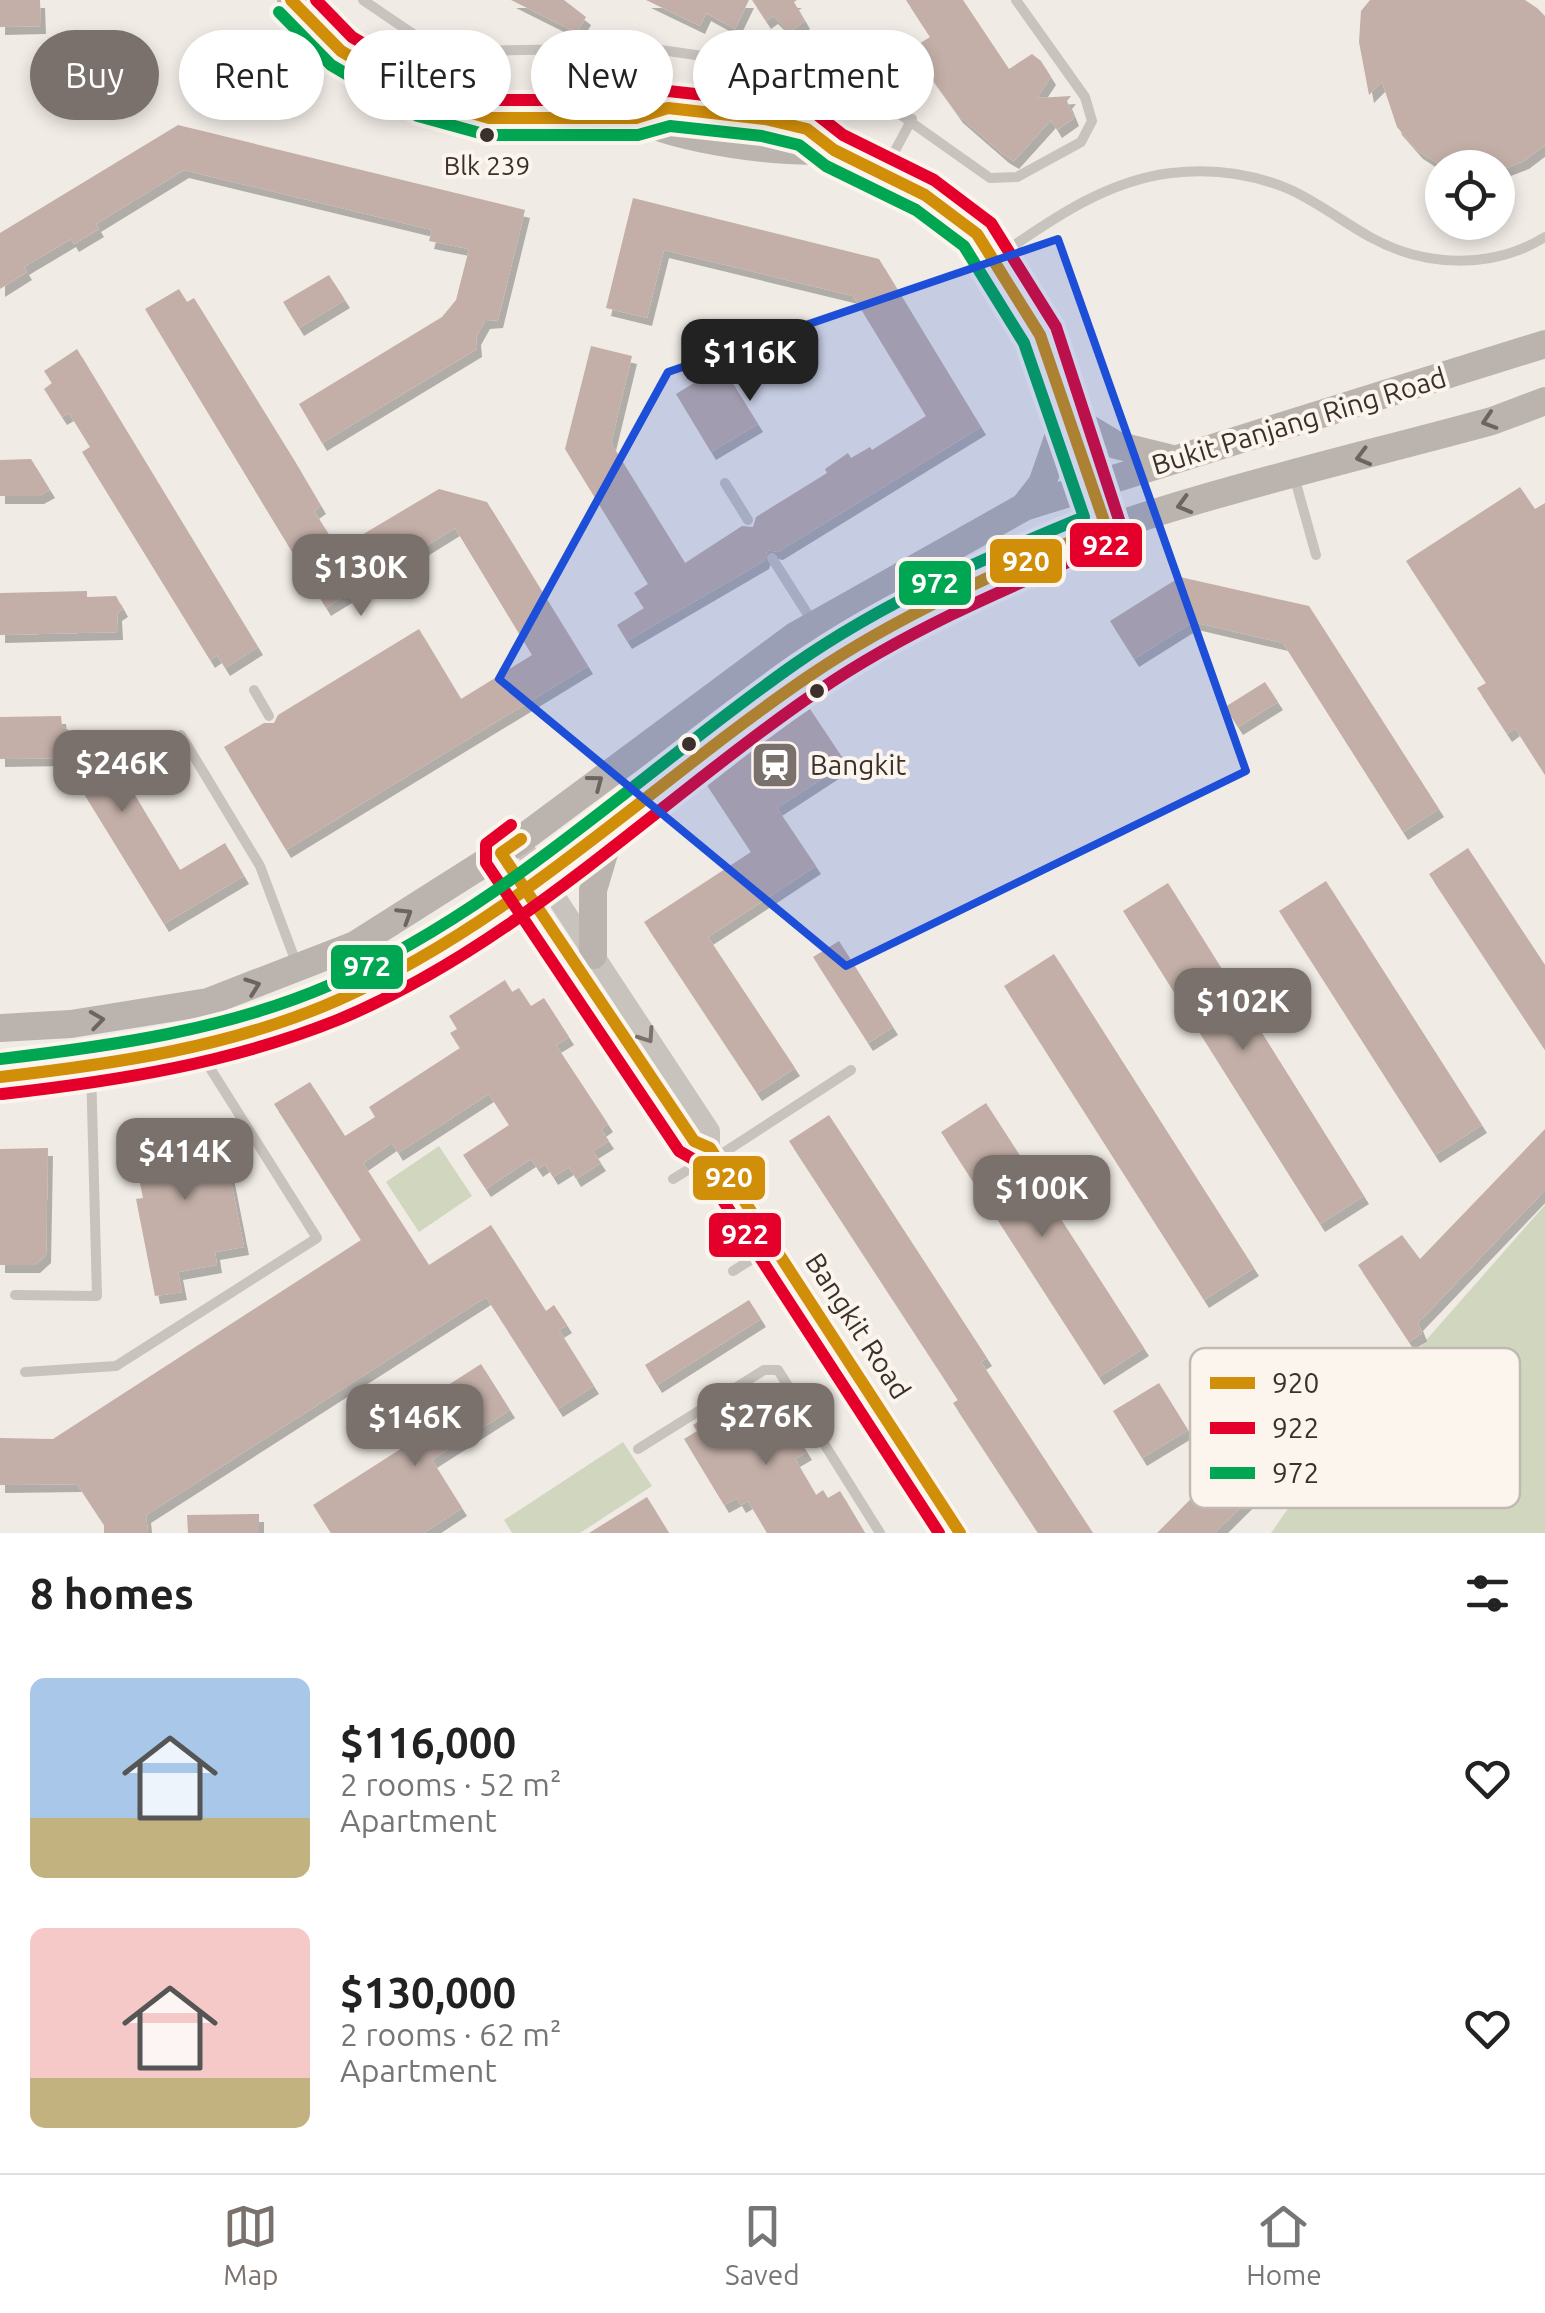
<!DOCTYPE html>
<meta charset="utf-8">
<style>
body{margin:0;font-family:Ubuntu,sans-serif;background:#f6f6f6;color:#222;height:100vh;display:flex;flex-direction:column;font-size:38px;white-space:nowrap}
*{box-sizing:border-box;margin:0}
p{font-size:32px;color:#767676}
.icon{flex:none;width:55px;height:55px;fill:none;stroke:currentColor;stroke-width:2;stroke-linecap:round;stroke-linejoin:round}
.map{position:relative;height:1533px;overflow:hidden}
.panel{display:flex;flex-direction:column;background:#fff;flex:1}
.panel>*{flex:none}
.hud{position:absolute;left:30px;top:30px;width:1000px;height:90px;display:flex;gap:20px}
.controls{position:absolute;left:1425px;top:150px;display:grid;gap:20px}
.controls a{display:grid;place-items:center;width:90px;height:90px;border-radius:50%;background:#fff;box-shadow:0 5px 15px #0003;font-size:50px}
.price{position:absolute;translate:-50% -85px;padding:0 22px;border-radius:20px;background:#7a716c;color:#fff;font-size:32px;line-height:65px;filter:drop-shadow(0 2px 5px #0008)}
.price::after{content:'';position:absolute;left:50%;top:60px;width:30px;height:22px;margin-left:-15px;background:inherit;clip-path:polygon(0 0,100% 0,50% 100%)}
.price.selected{background:#222;color:#fff}
ul{padding:0;list-style:none}
li{display:flex;align-items:center;gap:30px;height:250px;padding:0 30px}
li span{display:grid;place-items:center;flex:none;width:280px;height:200px;border-radius:15px;color:#555}
li>.icon{margin-inline-start:auto}
span .icon{width:120px;height:120px;fill:#fffc;stroke-width:1}
li b{font-size:42px}
h2{display:flex;justify-content:space-between;align-items:center;height:120px;padding:0 30px;font-size:42px}
.pill{padding:0 35px;border-radius:45px;background:#fff;box-shadow:0 5px 15px #0003;font-size:35px;line-height:90px}
.pill.selected{background:#7a716c;color:#fff}
.dock{display:flex;justify-content:space-around;align-items:center;height:140px;border-top:2px solid #e0e0e0;background:#fff;font-size:28px;color:#767676}
.dock a{display:grid;justify-items:center;gap:5px}
.dock .selected{color:#7a716c}
.map>svg:first-child{display:block}
</style>
<div class="map">
<svg width="1545" height="1533" viewBox="0 0 1545 1533">
<defs>
<filter id="shadow"><feDropShadow dx="5" dy="8" stdDeviation="0" flood-color="#0004"/></filter>
</defs>
<rect width="100%" height="100%" fill="#f0ebe5"/>
<path fill="#d1d6bf" d="M439,1146L472,1196L419,1232L386,1182Z
M1545,1205V1533H1271L1296,1497L1343,1466L1395,1394L1406,1363Z
M623,1442L652,1486L580,1533H512L504,1520Z"/>
<path fill="#c3afa7" filter="url(#shadow)" d="M0,0H40L41,26L0,27Z
M511,0H564L586,17L577,33Z
M646,0H749L735,29L706,13L700,26Z
M752,0H797L794,2L805,21L789,32L773,16L766,21Z
M906,0H963L1009,69L1032,54L1041,61L1051,77L1037,98L1071,96L1067,101L1074,118L1057,130L1051,120L1014,161L1004,155L958,115L917,58L914,47L930,37Z
M1370,0H1525L1537,8L1545,16V145L1524,161L1498,171V168H1445L1418,151L1397,127L1382,82L1369,95L1359,42L1361,11Z
M178,125L525,210L498,320L485,321L476,337L477,349L322,443L299,404L442,317L456,300L469,249L429,241L432,230L184,170L96,224L99,229L74,244L71,239L24,267L27,272L0,289V233Z
M633,198L879,259L981,427L778,552L768,550L764,561L627,641L617,625L644,608L634,593L648,584L565,449L591,346L632,356L611,443L685,563L742,526L753,527L756,517L827,473L825,469L848,453L851,458L870,447L872,450L926,416L853,296L664,250L647,318L606,308Z
M329,275L345,300L299,328L283,302Z
M179,289L187,302L194,298L294,460L321,506L314,511L335,544L342,540L345,545L439,489L487,502L588,666L286,850L224,747L264,723H274L278,715L419,629L461,699L532,655L455,528L326,608L145,309Z
M77,349L258,647L225,668L217,655L210,660L82,452L90,447L69,413L62,417L44,389L52,383L44,371Z
M722,366L758,424L711,452L676,394Z
M31,459L50,490L39,496H0V460Z
M1520,487L1535,509L1545,503V775L1515,728L1507,734L1477,688L1486,683L1406,561Z
M1180,577L1309,606L1439,809L1403,832L1283,643L1193,622L1134,659L1110,621Z
M87,591V597L116,596L123,609L117,613L118,632L0,635V593Z
M1265,682L1278,702L1238,727L1225,707Z
M810,709L846,763L777,808L816,866L708,937L795,1068L757,1093L644,922L751,852L703,779Z
M61,716L62,726L89,743L99,736L180,870L225,843L244,876L164,924L62,758L0,759V717Z
M1468,848L1545,965V1050L1429,874Z
M1326,881L1482,1125L1435,1155L1279,911Z
M1168,883L1364,1196L1320,1224L1123,911Z
M839,941L893,1027L868,1043L813,957Z
M1054,954L1254,1268L1204,1300L1004,986Z
M505,980L512,992L519,988L531,1006L544,998L569,1037L556,1045L608,1124L601,1129L609,1141L593,1151L601,1163L576,1179L569,1167L553,1177L545,1164L538,1169L531,1159L486,1189L463,1155L509,1125L489,1094L398,1153L392,1143L363,1163L429,1265L491,1225L546,1311L554,1305L567,1325L559,1330L594,1386L558,1409L486,1297L146,1515L148,1533H104V1525L77,1484L0,1485V1438L53,1439L361,1240L274,1104L310,1082L345,1136L375,1117L369,1107L460,1048L450,1033L457,1029L449,1016Z
M986,1103L1144,1348L1099,1377L941,1132Z
M829,1115L987,1358L981,1362L1093,1533H1038L953,1403L958,1400L789,1141Z
M187,1119L188,1127L211,1122L214,1138L222,1136L244,1247L215,1252L217,1265L178,1272L182,1292L155,1296L136,1199L143,1198L134,1153L147,1151L144,1136L166,1132L165,1123Z
M1545,1129V1190L1418,1323L1422,1333L1409,1342L1358,1265L1402,1235L1420,1259Z
M48,1148L46,1255L35,1265H0V1149Z
M749,1300L761,1319L657,1385L645,1365Z
M1307,1350L1350,1414L1307,1442L1215,1533H1157L1283,1406L1264,1379Z
M481,1364L510,1410L432,1460L462,1508L424,1533H331L313,1505L446,1420L431,1396Z
M1159,1383L1188,1430L1142,1458L1113,1411Z
M753,1388L757,1397L769,1390L807,1452L795,1459L816,1495L823,1490L828,1498L840,1491L865,1533H767L748,1501L741,1505L737,1498L724,1505L684,1439L697,1431L693,1425Z
M647,1497L669,1533H589Z
M259,1514V1533H188L187,1515Z"/>
<g fill="none" stroke-linecap="round" stroke-linejoin="round">
<path stroke="#c9c3be" stroke-width="10" d="M363,0L416,36L463,51L647,48L815,72L871,94L990,178L1017,177L1081,142L1092,121L1085,97L1016,0
M884,171L912,119
M994,259C1048,222 1104,181 1171,173C1212,168 1254,174 1291,190C1319,203 1343,222 1370,237C1424,267 1492,270 1545,237
M1294,476L1316,555
M725,483L748,520
M772,558L814,624
M254,690L269,716
M181,735L260,866L297,965
M717,1157L851,1070
M673,1179L714,1154
M733,1271L773,1246
M15,1295L97,1296L91,1067
M25,1372L116,1366L317,1238L198,1049
M638,1449L764,1370H778L880,1533"/>
<path stroke="#c9c3be" stroke-width="20" d="M519,841L710,1131V1148
M501,853L694,1141L710,1148L960,1533"/>
<path stroke="#bab3ae" stroke-width="28" d="M291,0L341,51L423,99L489,118H636L668,108L765,119L807,129L834,150L925,195L977,234L1040,335L1106,527
M636,118C683,141 781,154 834,150
M1066,415L1116,445L1169,458
M1024,507L1042,484L1066,415
M593,955V890L613,823
M0,1028L71,1024L208,1002L355,945L519,841L795,636L1024,507L1545,344
M0,1077C129,1063 260,1040 377,982C583,879 740,699 947,595C1118,510 1309,471 1492,421L1545,401"/>
<g stroke="#fbf5ee" stroke-width="20">
<path id="bus-1" d="M521,839L501,853L694,1141L710,1148L960,1533
M0,1077C114,1064 232,1047 338,1000C514,922 652,783 809,676C902,613 1004,569 1106,527L1040,335L977,234L925,195L834,150L807,129L765,119L668,108L636,118H489L423,99L341,51L291,0"/>
</g>
<g stroke="#fbf5ee" stroke-width="20">
<path id="bus-2" d="M511,825L486,844V863L679,1151L698,1162L939,1533
M2,1094C117,1081 232,1063 340,1019C519,944 660,799 818,691C910,628 1012,586 1114,542L1123,532L1056,327L991,223L934,180L843,135L815,113L769,102L668,91L633,100H491L430,83L352,37L316,0"/>
</g>
<g stroke="#fbf5ee" stroke-width="20">
<path id="bus-3" d="M0,1059C112,1046 226,1030 330,985C503,909 642,771 795,664C884,602 984,558 1084,517L1024,343L964,246L916,210L826,166L799,145L762,136L670,126L638,135H487L418,116L331,65L279,12"/>
</g>
<use href="#bus-1" stroke="#d18e09" stroke-width="12"/>
<use href="#bus-2" stroke="#e4002b" stroke-width="12"/>
<use href="#bus-3" stroke="#00a651" stroke-width="12"/>
</g>
<defs><path id="oneway-chevron" d="M-2-3.5L2.5 0L-2 3.5" fill="none" stroke-width="1.6" stroke-linecap="round" stroke-linejoin="round" transform="scale(2.5)"/></defs>
<g stroke="#6e645f">
<use href="#oneway-chevron" transform="translate(1489 421) rotate(162)"/>
<use href="#oneway-chevron" transform="translate(1363 457) rotate(165)"/>
<use href="#oneway-chevron" transform="translate(1184 505) rotate(164)"/>
<use href="#oneway-chevron" transform="translate(596 782) rotate(-37)"/>
<use href="#oneway-chevron" transform="translate(405 915) rotate(-32)"/>
<use href="#oneway-chevron" transform="translate(253 986) rotate(-20)"/>
<use href="#oneway-chevron" transform="translate(97 1020) rotate(-8)"/>
</g>
<use stroke="#7b726d" href="#oneway-chevron" transform="translate(647 1036) rotate(56)"/>
<path fill="#1d4ed8" fill-opacity="0.2" stroke="#1d4ed8" stroke-width="8" stroke-linejoin="round" d="M1058,239L1246,771L846,966L499,679L668,372Z"/>
<defs>
<g id="station-square" transform="scale(2.5)"><rect x="-9" y="-9" width="18" height="18" rx="4" fill="#7a716c" stroke="#fbf5ee"/><path d="M-3-6H3Q5-6 5-4V2Q5 4 3 4L4.5 6H3L1.5 4h-3L-3 6H-4.5L-3 4Q-5 4-5 2V-4Q-5-6-3-6ZM-3.5-4v3h7v-3ZM-3.5 1v1.5H-2V1ZM2 1v1.5H3.5V1Z" fill="#fff"/></g>
</defs>
<g fill-rule="evenodd">
<use href="#station-square" x="775" y="765"/>
</g>
<g fill="#3b302b" stroke="#fbf5ee" stroke-width="4">
<circle cx="487" cy="135" r="9"/>
<circle cx="817" cy="691" r="9"/>
<circle cx="689" cy="744" r="9"/>
</g>
<g text-anchor="middle" stroke-width="8" stroke-linejoin="round" paint-order="stroke">
<g font-size="26" fill="#3b302b" stroke="#fbf5ee">
<text x="487" y="175">Blk 239</text>
</g>
<g font-size="28" fill="#3b302b" stroke="#fbf5ee">
<text transform="translate(1299 421) rotate(-17)" y="10">Bukit Panjang Ring Road</text>
<text transform="translate(858 1326) rotate(57)" y="10">Bangkit Road</text>
</g>
<g font-size="28" fill="#3b302b" stroke="#fbf5ee" text-anchor="start">
<text x="810" y="775">Bangkit</text>
</g>
</g>
<rect x="1190" y="1348" width="330" height="160" rx="15" fill="#fbf5ee" stroke="#c1bab4" stroke-width="2.5"/>
<rect x="1210" y="1377" width="45" height="12" fill="#d18e09"/>
<rect x="1210" y="1422" width="45" height="12" fill="#e4002b"/>
<rect x="1210" y="1467" width="45" height="12" fill="#00a651"/>
<g font-size="28" fill="#3b302b">
<text x="1272" y="1393">920</text>
<text x="1272" y="1438">922</text>
<text x="1272" y="1483">972</text>
</g>
<g stroke="#fbf5ee" stroke-width="4">
<rect x="1068" y="521" width="76" height="48" rx="10" fill="#e4002b"/>
<rect x="988" y="537" width="76" height="48" rx="10" fill="#d18e09"/>
<rect x="897" y="559" width="76" height="48" rx="10" fill="#00a651"/>
<rect x="329" y="943" width="76" height="48" rx="10" fill="#00a651"/>
<rect x="691" y="1154" width="76" height="48" rx="10" fill="#d18e09"/>
<rect x="707" y="1211" width="76" height="48" rx="10" fill="#e4002b"/>
</g>
<g font-size="28" text-anchor="middle" font-weight="bold" fill="#fff">
<text x="1106" y="555">922</text>
<text x="1026" y="571">920</text>
<text x="935" y="593">972</text>
<text x="367" y="976">972</text>
<text x="729" y="1187">920</text>
<text x="745" y="1244">922</text>
</g>
</svg>
<div class="controls">
<a><svg class="icon" aria-label="locate" viewBox="0 0 24 24"><circle cx="12" cy="12" r="6"/><path d="M12 2v4M12 18v4M2 12h4M18 12h4"/></svg></a>
</div>
<b class="price selected" style="left:750px;top:404px">$116K</b>
<b class="price" style="left:361px;top:619px">$130K</b>
<b class="price" style="left:122px;top:815px">$246K</b>
<b class="price" style="left:1243px;top:1053px">$102K</b>
<b class="price" style="left:185px;top:1203px">$414K</b>
<b class="price" style="left:1042px;top:1240px">$100K</b>
<b class="price" style="left:766px;top:1468px">$276K</b>
<b class="price" style="left:415px;top:1469px">$146K</b>
<div class="hud">
<a class="pill selected">Buy</a>
<a class="pill">Rent</a>
<a class="pill">Filters</a>
<a class="pill">New</a>
<a class="pill">Apartment</a>
</div>
</div>
<section class="panel">
<h2>8 homes<svg class="icon" aria-label="filters" viewBox="0 0 24 24"><path d="M4 7h16M4 17h16"/><circle cx="9" cy="7" r="2"/><circle cx="15" cy="17" r="2"/></svg></h2>
<ul>
<li><span style="background:linear-gradient(#a9c7e8 70%,#c2b280 0)"><svg class="icon" aria-label="home" viewBox="0 0 24 24"><path d="M3 11l9-7 9 7M6 9v11h12V9"/></svg></span><div><b>$116,000</b><p>2 rooms · 52 m²</p><p>Apartment</p></div><svg class="icon" aria-label="heart" viewBox="0 0 24 24"><path d="M12 20l-8-8c-3-5 5-10 8-4 3-6 11-1 8 4z"/></svg></li>
<li><span style="background:linear-gradient(#f6c9c9 75%,#c2b280 0)"><svg class="icon" aria-label="home" viewBox="0 0 24 24"><path d="M3 11l9-7 9 7M6 9v11h12V9"/></svg></span><div><b>$130,000</b><p>2 rooms · 62 m²</p><p>Apartment</p></div><svg class="icon" aria-label="heart" viewBox="0 0 24 24"><path d="M12 20l-8-8c-3-5 5-10 8-4 3-6 11-1 8 4z"/></svg></li>
</ul>
</section>
<nav class="dock">
<a class="selected"><svg class="icon" aria-label="map" viewBox="0 0 24 24"><path d="M3 6l6-2 6 2 6-2v14l-6 2-6-2-6 2zM9 4v14M15 6v14"/></svg>Map</a>
<a><svg class="icon" aria-label="saved" viewBox="0 0 24 24"><path d="M7 4h10v16l-5-4-5 4z"/></svg>Saved</a>
<a><svg class="icon" aria-label="home" viewBox="0 0 24 24"><path d="M3 11l9-7 9 7M6 9v11h12V9"/></svg>Home</a>
</nav>
